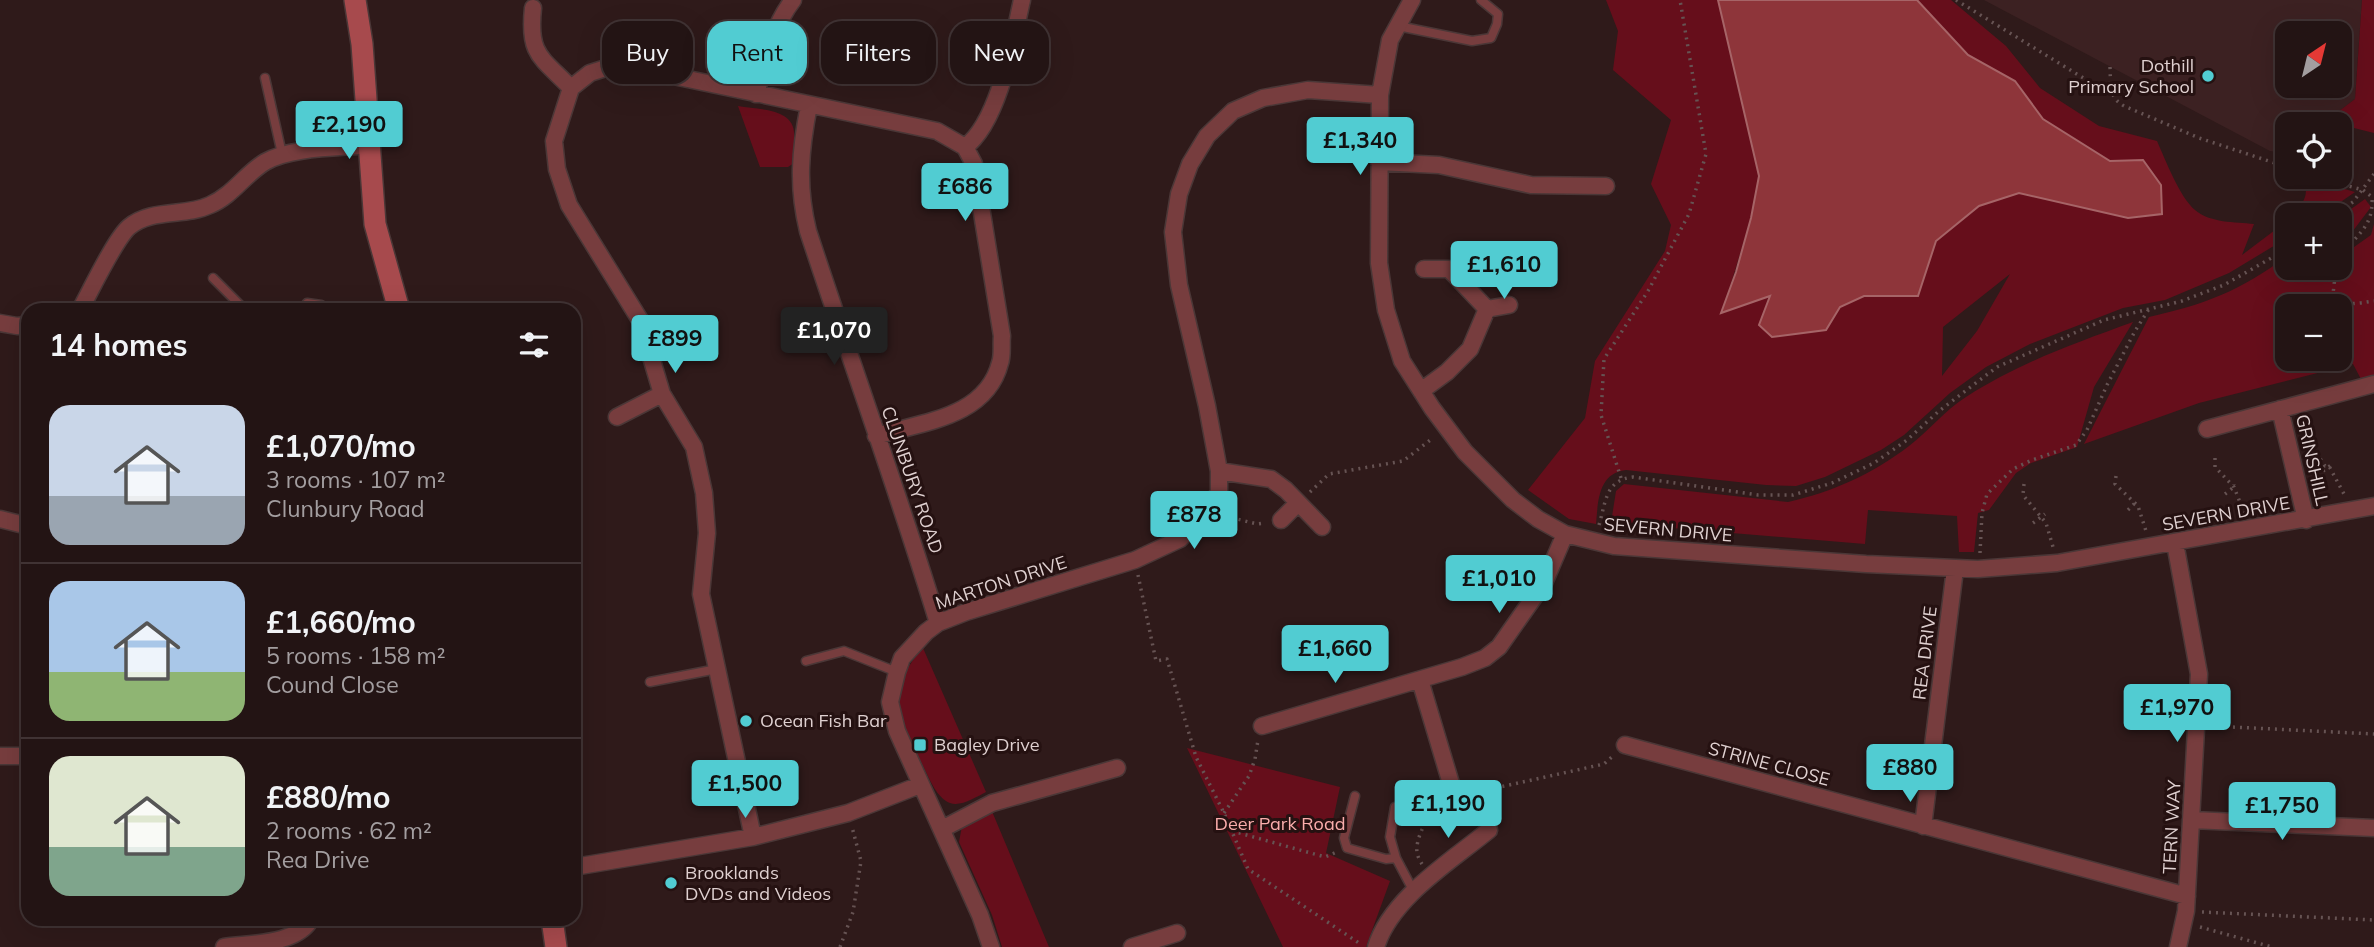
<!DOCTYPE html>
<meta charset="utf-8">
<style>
body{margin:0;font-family:Mulish,sans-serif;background:#2b1d1d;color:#f1f3f6;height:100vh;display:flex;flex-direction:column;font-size:26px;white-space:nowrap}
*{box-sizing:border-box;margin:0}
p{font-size:23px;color:#a39ea0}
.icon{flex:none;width:38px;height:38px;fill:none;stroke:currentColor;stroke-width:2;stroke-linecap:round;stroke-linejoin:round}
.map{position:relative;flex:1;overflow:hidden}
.side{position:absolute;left:21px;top:303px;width:560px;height:623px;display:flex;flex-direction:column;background:#231414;border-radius:21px;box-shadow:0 7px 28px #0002,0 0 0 2px #403334}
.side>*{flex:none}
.banner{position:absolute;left:602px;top:21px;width:665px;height:63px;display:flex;gap:14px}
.needle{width:46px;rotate:35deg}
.buttons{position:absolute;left:2275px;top:21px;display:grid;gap:14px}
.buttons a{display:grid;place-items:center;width:77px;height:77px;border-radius:14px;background:#231414;box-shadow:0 7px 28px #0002,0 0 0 2px #403334;font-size:35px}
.price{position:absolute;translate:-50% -60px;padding:0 16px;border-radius:7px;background:#51ccd2;color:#111;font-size:23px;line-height:46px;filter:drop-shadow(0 2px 4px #0008)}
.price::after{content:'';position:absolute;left:50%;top:42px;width:21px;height:16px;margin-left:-10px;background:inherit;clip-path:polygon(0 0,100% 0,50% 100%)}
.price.active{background:#222;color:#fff}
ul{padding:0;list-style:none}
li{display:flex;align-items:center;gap:21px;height:175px;padding:0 28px}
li+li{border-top:2px solid #403334}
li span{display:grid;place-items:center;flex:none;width:196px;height:140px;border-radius:21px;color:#555}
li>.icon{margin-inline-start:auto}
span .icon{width:84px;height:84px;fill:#fffc;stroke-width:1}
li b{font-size:30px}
h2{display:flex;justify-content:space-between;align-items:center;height:84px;padding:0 28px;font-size:30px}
.chip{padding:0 24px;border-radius:21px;background:#231414;box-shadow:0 7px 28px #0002,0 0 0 2px #403334;font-size:24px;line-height:63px}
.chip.active{background:#51ccd2;color:#111}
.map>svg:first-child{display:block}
</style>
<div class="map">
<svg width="2374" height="947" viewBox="0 0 2374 947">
<rect width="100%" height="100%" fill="#2f1a1a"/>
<path fill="#3c2122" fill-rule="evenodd" d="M1984,0H2362L2355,99L2323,124H2287V153L2270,151ZM2287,33H2340V86H2287Z"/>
<path fill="#660e1b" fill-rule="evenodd" d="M1606,0H1718L1759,176L1751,218L1722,313L1771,296L1826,330L1840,307L1864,296H1918L1936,241L1979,206L2019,193L2128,218L2110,161L2043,119L2015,81L1968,55L1917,0H1951L2006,46L2040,88L2099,126L2157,141C2166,161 2179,196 2195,210C2210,223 2235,222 2254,224L2242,255L2287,221V238L2229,273L2165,300L2123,308L2030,344L1986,367L1950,393L1904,435L1881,450L1825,477L1796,486L1766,485L1626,470C1598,473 1598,502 1596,524L1569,519L1528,490L1585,418L1595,361L1665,251L1671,225L1651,184L1671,120L1613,70L1618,31ZM2010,274L1977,331L1942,376L1943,327Z
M2362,0H2374V133L2326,121L2355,99Z
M738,106C761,110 797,108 794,138L797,140L794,163L788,167H760Z
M2302,177H2304L2355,192L2322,215H2293C2305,201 2310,194 2302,177Z
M2365,199L2371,207L2340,248V217Z
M2374,224V393L2363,383L2353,364L2199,403L2084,444L2149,317C2206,304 2240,291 2287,256V268H2340V257L2371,235ZM2287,306H2340V359H2287Z
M2133,322L2094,387L2077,447L2031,463L2016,473L1989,510L1978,513L1974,552H1959L1957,516L1868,510L1865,544L1611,523L1616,491L1624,484L1788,502C1833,492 1872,474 1909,446C1929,431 1945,410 1966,397C2021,362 2073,344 2133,322Z
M923,648L986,792C976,797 961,807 950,803C937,798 930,780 924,768C901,724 883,691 923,648Z
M1187,748L1340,787L1326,853L1390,881L1366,947H1283Z
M991,809L1049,947H1002L992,915L959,842L962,826Z"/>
<path fill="#8e353a" stroke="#a66467" stroke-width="2" d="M1718,0H1917L1968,55L2015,81L2043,119L2110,161L2143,160L2161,185L2162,214L2128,218L2019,193L1979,206L1936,241L1918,296H1864L1840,307L1826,330L1772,337L1759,325L1770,296L1721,313L1736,272L1751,218L1759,176Z"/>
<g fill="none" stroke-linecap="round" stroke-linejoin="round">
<g stroke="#4b3737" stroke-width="11">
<path id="lane" d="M1398,26L1472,41L1491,38L1497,24L1498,14L1481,0
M265,78L282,154
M213,278L245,310
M302,310L307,303L321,305L329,310
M806,661L844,651L897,672
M650,682L717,669
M1355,796L1344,838L1347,848L1386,859L1396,858
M1395,807L1390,837L1396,858L1414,892"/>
</g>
<g stroke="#4b3737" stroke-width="19">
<path id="street" d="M1412,0L1390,40L1380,95L1379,263L1386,310L1402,361L1432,408L1465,452L1513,500L1538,519L1565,534L1614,546L1866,564L1978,569L2057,563L2374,506
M533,8C528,55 541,57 571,88
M756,94C765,62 772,27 793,0
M809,105C800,151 797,186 808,231C851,362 898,491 938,623
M965,147C999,122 1013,40 1022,0
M1379,162L1439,165L1531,185L1606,186
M1487,309L1509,305
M80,310C90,292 115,239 129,227C151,208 185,217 210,205C232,196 245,174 265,162C291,147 338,148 369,145
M0,323L17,326L28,325
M1421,391L1447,372L1470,349L1487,309L1449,269H1424
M2280,409L2306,520
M617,417L662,394
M2207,429L2374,384
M1219,471L1271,479L1286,490L1322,527
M0,519L28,526
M1281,520L1298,503
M2175,543L2199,674L2186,911L2178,947
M1420,680L1452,787
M1262,726L1462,667L1485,658L1499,647L1544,583L1565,534
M1625,745L2187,896
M0,756H28
M2192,820L2374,828
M1923,826L1955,569
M942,829L992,803L1117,768
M753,837L701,594L707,533L704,493L694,447L662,394L640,320L569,205L557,169L554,141L571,88L590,73L612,66L635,68L937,131L965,147L974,164L1002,336C1001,344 1003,355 1000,363C986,418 921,422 876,436
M574,867L753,837L848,813L920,785
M224,947C250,943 297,945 311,919
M991,947L980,915L897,731L890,702L897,672L902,658L926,632L938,623L966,612L1135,560L1180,539L1207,511L1219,492V471L1207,406L1179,285L1173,232L1179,194L1190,164L1207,136L1233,111L1263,98L1308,90L1380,95
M1132,947L1177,933
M1376,947C1391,898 1450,862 1489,830"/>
</g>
<g stroke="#4b3737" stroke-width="24">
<path id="secondary" d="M355,0L362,44L375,224L399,310
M552,919L556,947"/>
</g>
<path stroke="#665353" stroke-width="3.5" stroke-dasharray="2 5" stroke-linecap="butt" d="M1956,0L2111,95
M2110,67C2111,84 2108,97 2124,106L2199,138L2287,167
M2316,177L2363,190L2372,197C2374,231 2352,235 2340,260
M2334,215L2353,202L2374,174
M2336,268L2333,294C2344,308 2358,303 2374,301
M2303,437L2310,443L2325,466H2329L2344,494
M2215,458V467L2234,487L2245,515
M2323,471L2331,465
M2116,476L2115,484L2138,506L2146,531
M1621,478L1601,415L1604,359L1648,291L1689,214L1706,154L1680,0
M2024,484L2023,495L2046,523L2053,547
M1310,492L1329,474L1403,461L1433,438
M2225,494L2234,487V484
M2128,510L2136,502
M1225,516L1257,524L1265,523
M2033,523L2045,514
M1599,525C1606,502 1605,480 1633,477L1758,495H1793L1832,483L1874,463L1907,440L1939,411L1997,367L2104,320L2182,301L2224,285L2287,249
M1980,553L1982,513L1987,494L2013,469L2032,460L2076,445L2087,430L2107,385L2135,331L2149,309
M1138,575L1156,661L1167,659L1196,757L1224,813L1248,869L1359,943
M2212,726L2374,734
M1468,789L1482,791L1604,764L1614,755
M1224,813L1249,776L1255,759L1258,740
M1232,831L1325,857L1337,852
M1422,864C1419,859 1416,854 1417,847C1418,832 1432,810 1441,799
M2202,912L2374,920
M2200,927L2272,947
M840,947L853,912L861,861L852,827"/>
<use href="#lane" stroke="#773d3e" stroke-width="8"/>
<use href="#street" stroke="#773d3e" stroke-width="16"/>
<use href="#secondary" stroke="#a74a4d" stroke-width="21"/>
</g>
<g fill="#51ccd2" stroke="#251111" stroke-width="2.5">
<circle cx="2208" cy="76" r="7"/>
<circle cx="746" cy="721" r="7"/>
<rect x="913" y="738" width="14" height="14" rx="3.5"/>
<circle cx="671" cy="883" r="7"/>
</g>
<g text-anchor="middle" stroke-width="6" stroke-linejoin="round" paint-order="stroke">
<g font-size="18" fill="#dfd0d0" stroke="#251111" text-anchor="start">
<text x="2194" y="72" text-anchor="end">Dothill<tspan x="2194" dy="21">Primary School</tspan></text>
<text x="760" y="727">Ocean Fish Bar</text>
<text x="934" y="751">Bagley Drive</text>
<text x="685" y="879">Brooklands<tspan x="685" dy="21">DVDs and Videos</tspan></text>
</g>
<g font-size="18" fill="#dfd0d0" stroke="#251111">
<text transform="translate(2312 460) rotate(77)" y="6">GRINSHILL</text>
<text transform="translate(912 480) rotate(71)" y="6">CLUNBURY ROAD</text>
<text transform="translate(2226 514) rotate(-10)" y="6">SEVERN DRIVE</text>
<text transform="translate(1668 530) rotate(5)" y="6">SEVERN DRIVE</text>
<text transform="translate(1001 583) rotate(-18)" y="6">MARTON DRIVE</text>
<text transform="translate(1925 653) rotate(-83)" y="6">REA DRIVE</text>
<text transform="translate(1769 764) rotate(15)" y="6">STRINE CLOSE</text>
<text transform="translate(2172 827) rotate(-87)" y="6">TERN WAY</text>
</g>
<g font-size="18" fill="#faadac" stroke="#251111">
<text x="1280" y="830">Deer Park Road</text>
</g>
</g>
</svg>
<div class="buttons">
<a><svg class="needle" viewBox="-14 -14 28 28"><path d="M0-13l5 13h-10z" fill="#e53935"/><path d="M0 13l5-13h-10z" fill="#a39ea0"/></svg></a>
<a><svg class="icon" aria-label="locate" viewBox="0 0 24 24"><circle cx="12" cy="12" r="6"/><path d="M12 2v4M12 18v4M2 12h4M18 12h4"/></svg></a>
<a>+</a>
<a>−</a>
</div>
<b class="price" style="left:349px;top:161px">£2,190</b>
<b class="price" style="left:1360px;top:177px">£1,340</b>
<b class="price" style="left:965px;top:223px">£686</b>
<b class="price" style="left:1504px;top:301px">£1,610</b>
<b class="price active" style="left:834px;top:367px">£1,070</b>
<b class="price" style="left:675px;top:375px">£899</b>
<b class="price" style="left:1194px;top:551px">£878</b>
<b class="price" style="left:1499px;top:615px">£1,010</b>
<b class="price" style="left:1335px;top:685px">£1,660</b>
<b class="price" style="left:2177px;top:744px">£1,970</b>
<b class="price" style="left:1910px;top:804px">£880</b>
<b class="price" style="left:745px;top:820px">£1,500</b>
<b class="price" style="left:1448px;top:840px">£1,190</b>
<b class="price" style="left:2282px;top:842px">£1,750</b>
<div class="banner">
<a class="chip">Buy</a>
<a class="chip active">Rent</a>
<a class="chip">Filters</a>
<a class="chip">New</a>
</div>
<section class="side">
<h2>14 homes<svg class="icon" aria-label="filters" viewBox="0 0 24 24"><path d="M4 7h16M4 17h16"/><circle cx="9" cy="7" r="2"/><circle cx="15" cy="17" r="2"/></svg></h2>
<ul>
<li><span style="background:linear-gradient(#c9d6e8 65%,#9aa5b1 0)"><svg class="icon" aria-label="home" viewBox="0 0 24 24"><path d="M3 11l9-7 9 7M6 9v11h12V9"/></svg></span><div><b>£1,070/mo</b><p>3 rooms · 107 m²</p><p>Clunbury Road</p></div></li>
<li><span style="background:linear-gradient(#a9c7e8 65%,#8fb573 0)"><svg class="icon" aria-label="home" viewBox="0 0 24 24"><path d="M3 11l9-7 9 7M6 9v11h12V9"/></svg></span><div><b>£1,660/mo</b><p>5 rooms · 158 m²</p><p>Cound Close</p></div></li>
<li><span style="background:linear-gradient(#dfe7d0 65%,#7fa58c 0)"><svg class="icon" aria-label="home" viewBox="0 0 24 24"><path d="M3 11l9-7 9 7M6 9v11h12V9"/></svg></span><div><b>£880/mo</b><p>2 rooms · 62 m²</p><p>Rea Drive</p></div></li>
</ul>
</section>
</div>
